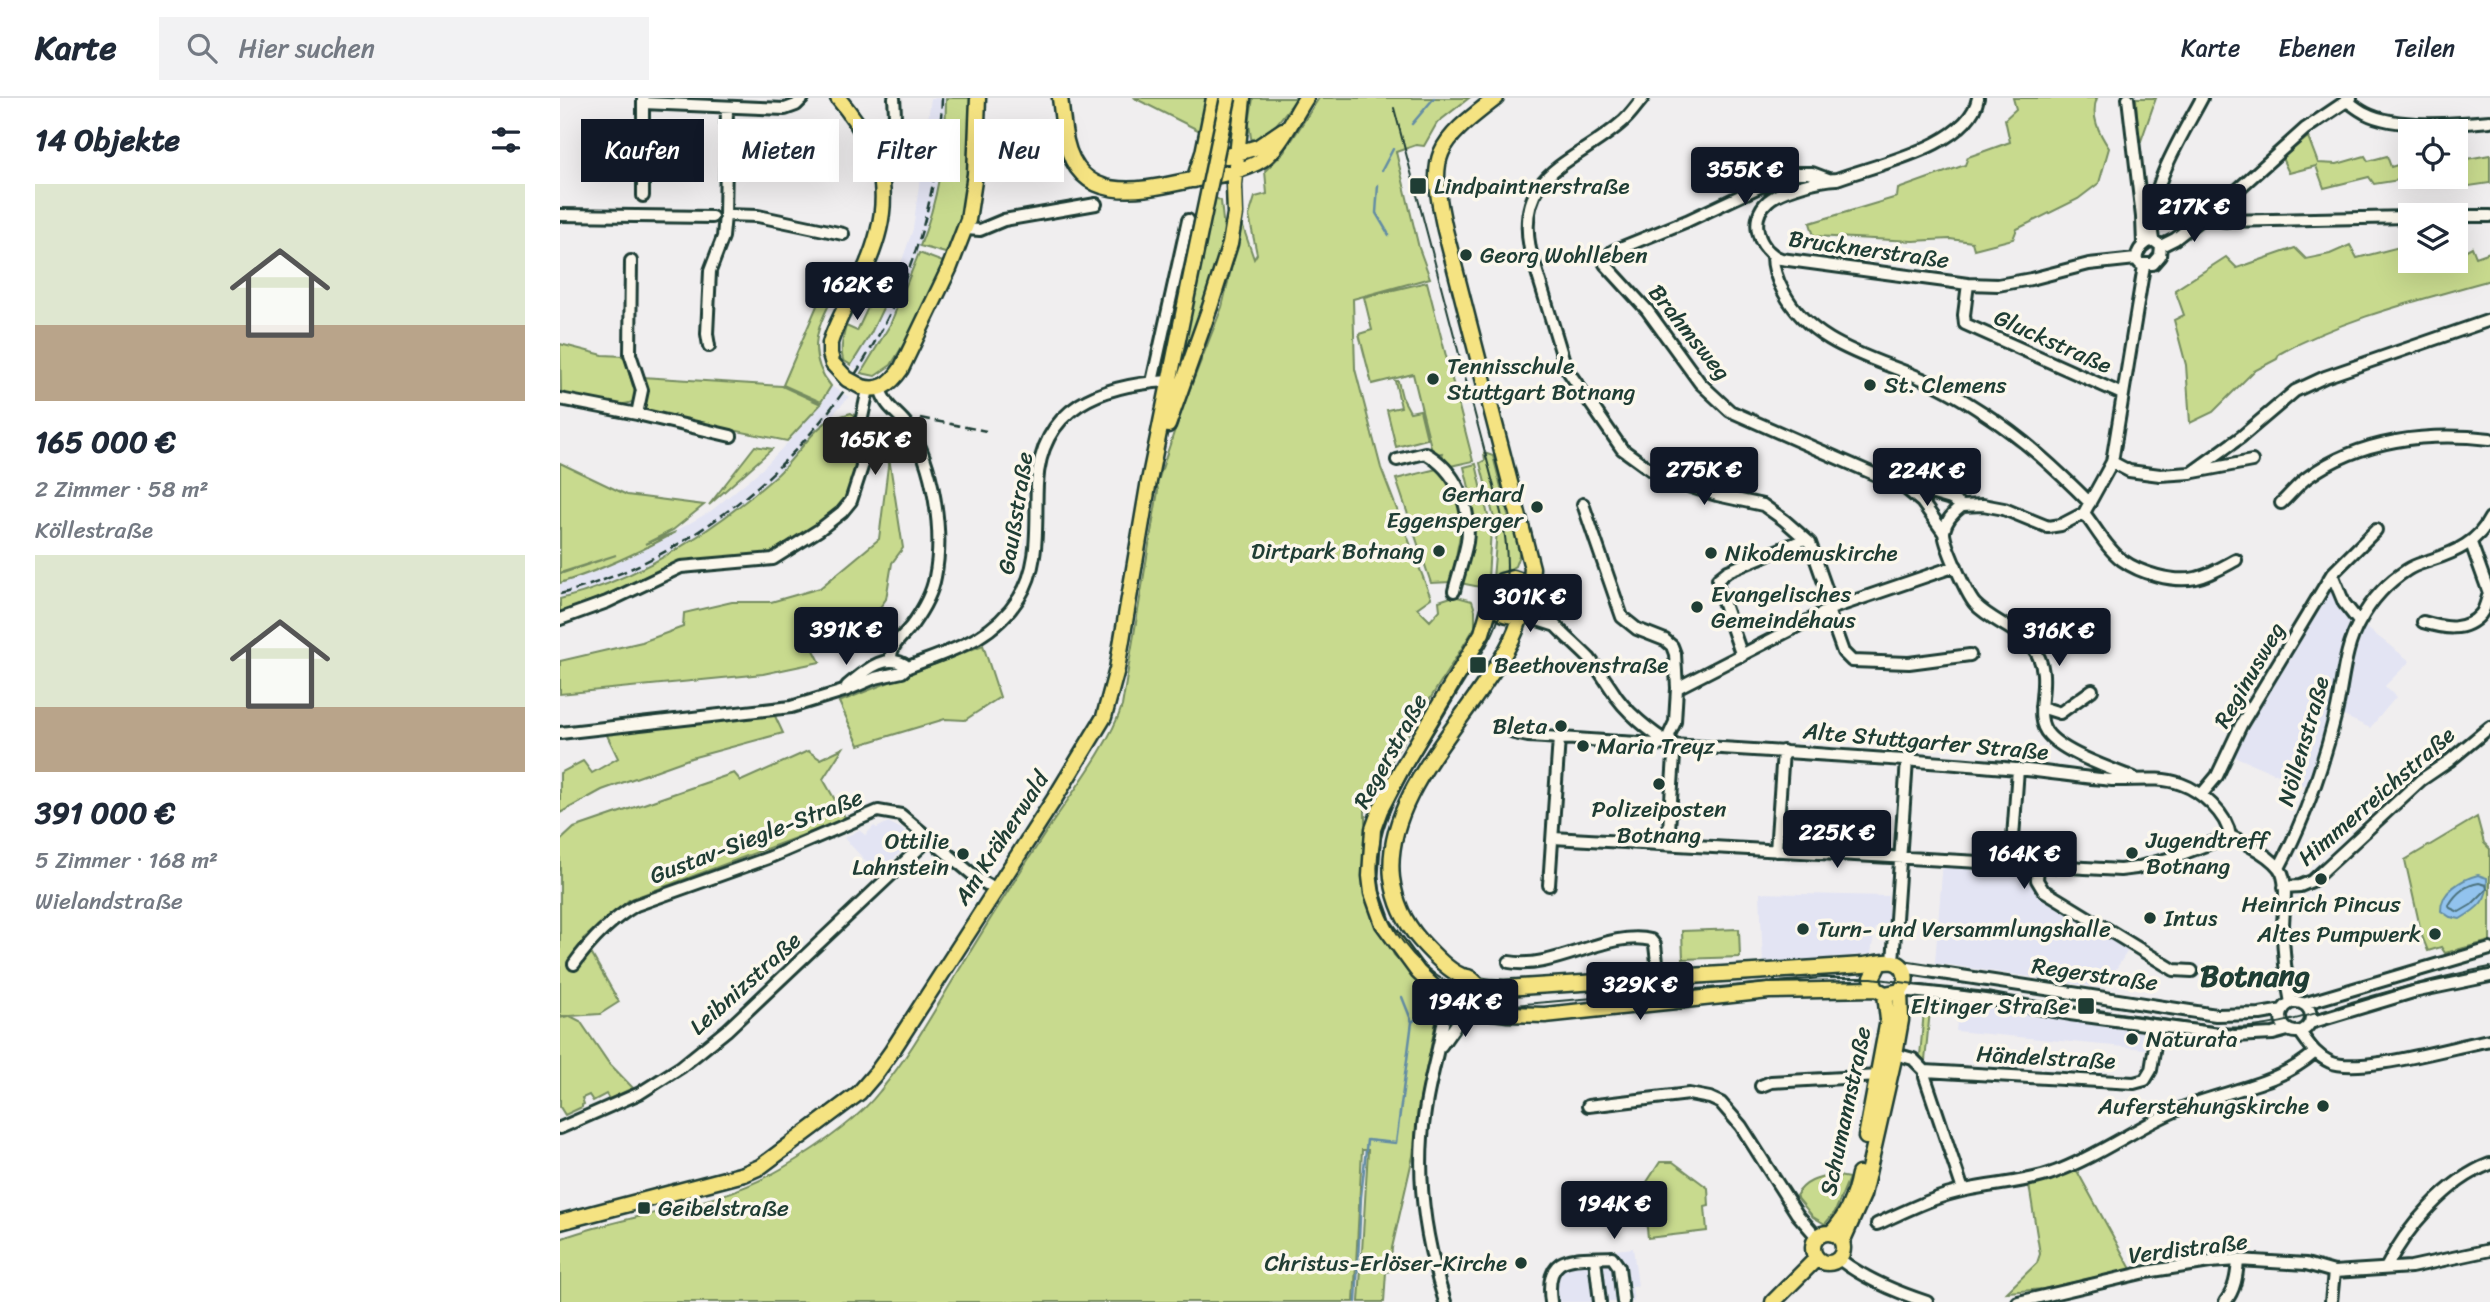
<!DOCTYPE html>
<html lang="de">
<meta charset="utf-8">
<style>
body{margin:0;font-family:Sriracha,sans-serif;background:#f2f2f3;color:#1f2937;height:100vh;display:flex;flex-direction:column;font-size:26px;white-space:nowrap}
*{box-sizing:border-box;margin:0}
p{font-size:23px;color:#747a83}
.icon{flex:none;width:38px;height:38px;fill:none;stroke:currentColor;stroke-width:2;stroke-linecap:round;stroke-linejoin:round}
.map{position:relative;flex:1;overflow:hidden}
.drawer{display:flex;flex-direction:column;background:#fff;width:560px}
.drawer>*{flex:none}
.hud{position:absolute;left:21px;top:21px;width:665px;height:63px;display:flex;gap:14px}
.tools{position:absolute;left:1838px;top:21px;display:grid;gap:14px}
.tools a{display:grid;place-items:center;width:70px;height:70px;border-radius:0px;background:#fff;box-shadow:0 7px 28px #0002;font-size:35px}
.price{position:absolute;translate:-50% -60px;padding:0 16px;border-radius:7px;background:#111827;color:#fff;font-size:23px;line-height:46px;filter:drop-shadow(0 2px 4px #0008)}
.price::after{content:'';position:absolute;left:50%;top:42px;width:21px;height:16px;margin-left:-10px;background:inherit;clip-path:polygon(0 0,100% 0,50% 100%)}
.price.current{background:#222;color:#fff}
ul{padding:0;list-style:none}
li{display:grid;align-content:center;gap:14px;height:371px;padding:0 35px}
li span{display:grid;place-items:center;height:217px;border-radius:0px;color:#555}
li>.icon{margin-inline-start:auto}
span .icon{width:126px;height:126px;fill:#fffc;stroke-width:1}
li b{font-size:30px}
h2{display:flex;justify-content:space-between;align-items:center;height:84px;padding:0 35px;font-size:30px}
.pill{padding:0 24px;border-radius:0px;background:#fff;box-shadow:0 7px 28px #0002;font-size:24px;line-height:63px}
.pill.current{background:#111827;color:#fff}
header{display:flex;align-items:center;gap:42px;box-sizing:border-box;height:98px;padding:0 35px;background:#fff;border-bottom:2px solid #e0e1e3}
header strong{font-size:33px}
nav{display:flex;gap:38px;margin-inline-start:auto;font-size:24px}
.search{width:490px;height:63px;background:#f2f2f3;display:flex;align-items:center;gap:18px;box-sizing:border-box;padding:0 24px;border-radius:0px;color:#747a83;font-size:26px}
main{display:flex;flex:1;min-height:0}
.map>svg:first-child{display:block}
</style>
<header>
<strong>Karte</strong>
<div class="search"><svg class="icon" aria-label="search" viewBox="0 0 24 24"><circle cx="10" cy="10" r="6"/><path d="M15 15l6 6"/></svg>Hier suchen</div>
<nav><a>Karte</a><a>Ebenen</a><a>Teilen</a></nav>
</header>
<main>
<section class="drawer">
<h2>14 Objekte<svg class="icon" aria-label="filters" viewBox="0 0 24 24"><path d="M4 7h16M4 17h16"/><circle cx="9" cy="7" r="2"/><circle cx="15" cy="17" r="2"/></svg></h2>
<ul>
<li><span style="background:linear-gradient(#dfe7d0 65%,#b9a48a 0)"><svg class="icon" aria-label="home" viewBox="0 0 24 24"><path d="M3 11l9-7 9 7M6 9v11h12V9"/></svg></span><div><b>165 000 €</b><p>2 Zimmer · 58 m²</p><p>Köllestraße</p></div></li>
<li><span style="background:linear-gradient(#dfe7d0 70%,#b9a48a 0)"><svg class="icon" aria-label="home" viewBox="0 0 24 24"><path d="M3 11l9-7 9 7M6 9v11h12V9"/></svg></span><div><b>391 000 €</b><p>5 Zimmer · 168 m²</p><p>Wielandstraße</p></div></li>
</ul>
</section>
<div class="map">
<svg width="1930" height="1204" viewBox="0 0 1930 1204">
<rect width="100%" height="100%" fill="#f0eeef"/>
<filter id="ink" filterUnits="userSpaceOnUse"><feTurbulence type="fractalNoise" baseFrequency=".0143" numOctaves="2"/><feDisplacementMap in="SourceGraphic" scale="14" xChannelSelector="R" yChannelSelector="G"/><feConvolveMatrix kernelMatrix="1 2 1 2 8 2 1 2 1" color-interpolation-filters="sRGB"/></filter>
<g filter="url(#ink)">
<path fill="#e3e4f3" d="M371,0H386L381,82L369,125L330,227L301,275L291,267L311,235L332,191L353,131Z
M271,288L289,299L219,374L173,414L109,455L62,481L0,501V485L32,475L76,456L151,413L202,371L232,340L261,306Z
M1775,486L1799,524L1850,563L1825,588L1836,599L1810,630L1777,615L1754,692L1669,656L1766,487Z
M328,724L342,731L352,741L321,775L318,776L284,740L299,732L305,737L314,728L317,730Z
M1383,762L1478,767L1477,782L1572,846L1544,890L1375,865Z
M1200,795L1328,798V831L1315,830L1311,856L1203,866Z
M1399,905L1588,923L1585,951L1396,933Z
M1073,1150L1078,1188L1072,1189L1074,1204H988L985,1179L991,1166L1003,1158Z"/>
<path fill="#c8da8e" stroke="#748c61" stroke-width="2" d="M386,0H412L408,103L389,156L360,148C379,100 386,51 386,0Z
M575,0H647L640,33L576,1Z
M693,0H737L708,37L695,43L691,40L689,26Z
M759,0H909L877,25L864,48L856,47L836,54L859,150L870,180L793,201L795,271L821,370L871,500L857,510L870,523L880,512L879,503L894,498L912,503L915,512V529L805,705V796L834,857L876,901L877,919L858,1012L853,1058L832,1150L830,1173L826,1174L824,1204H799L808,1052H802L794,1204H0V1141C72,1114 155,1111 221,1071C253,1052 298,1022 320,993C348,959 370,920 393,882C420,837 448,792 477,748C502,707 548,652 562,608L598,393L597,386L619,319L662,209L682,126L694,161L697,156L689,118L695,99L707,96L705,73L724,54Z
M1453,0H1537C1530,18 1539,35 1549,50L1539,85L1518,101L1457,131L1453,141L1414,151L1412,144L1390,141L1353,143L1254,138L1250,125L1337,99L1338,91L1405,67L1408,59L1450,44L1445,21L1456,11Z
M1576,0H1596L1581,43L1578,42Z
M1748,39L1758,65L1777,66L1805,58L1808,63L1827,58L1831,69L1850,63V79H1858L1814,86L1809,79L1764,90L1756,68L1729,75L1722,60Z
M1930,57V85L1896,90L1889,79H1895V63Z
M654,99L661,103L665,143L627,258L622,257Z
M1790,147L1797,160L1843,148L1850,156V163H1895V158L1912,149L1916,159L1930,154V182C1857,203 1787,219 1719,256L1717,261L1694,273L1653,314L1630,325L1626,267L1614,222L1624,217L1615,192L1666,159L1677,170L1735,150L1746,161L1770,156Z
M359,155L383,164L353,231L331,267L315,278L301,275L330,227Z
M274,168L286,174C267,214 238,247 271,288L261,304L223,287Z
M867,184L913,363L886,369L882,355L873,357L853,276L812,286L799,236L812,232L804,199Z
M319,186L332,191L311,235L291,267L283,262C280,250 283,240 286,228L297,233Z
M0,246L43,257L64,258L75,295L74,303C58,312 18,300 1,294Z
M82,279L222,288L261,306L227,343L83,314Z
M835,283H838L842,299L850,314L860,312L867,341L836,349L827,312L841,309Z
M291,315L297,319L300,368L290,403L279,413L212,458L121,464L27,505L0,514V501C81,481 156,431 218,376C233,362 254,330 270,322C277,319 284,317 291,315Z
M195,348L212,351L149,407Z
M924,355L933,358L952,432L957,431L959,457L955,468L933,481L937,432L920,365L925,362Z
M329,360L343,450L332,465L326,501L313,519L261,540L253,550L260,564L203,576L0,596V563L82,544L123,529L124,515L172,504H211L260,490L319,441Z
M0,365L67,397L144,407L113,432L85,446L116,434C78,455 41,472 0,485V476L56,457L0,475Z
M916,366L931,431L928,481L925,488L920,489L900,485L906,457H911C918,424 912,400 904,369Z
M881,370L891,384L903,422L891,484L871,485L836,381Z
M939 499a12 12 0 1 1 24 0a12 12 0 1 1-24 0Z
M423,547L440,599L405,622L385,621L299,647L279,604Z
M215,618L223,635L131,660L42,692L0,715V675L23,663L32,675L58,660L45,633Z
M283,650L263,681L286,721L69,802L23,841L59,904L40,916L10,918L20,923L48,964L73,990L49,1001L46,996L33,1003L29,997L22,1000L24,1006L22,1007V1009L5,1017L0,1009V920L8,918H0V743L14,730L174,675L181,683L248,653L260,661Z
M1917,719L1924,745L1930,751V843L1885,855L1881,849L1868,853L1862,838L1845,762Z
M1179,831L1180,859L1123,861L1122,833Z
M1365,901L1371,902L1365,963L1360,958Z
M1100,1064H1113L1148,1090L1149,1108L1145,1109L1147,1133L1088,1140L1083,1090Z
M1516,1071L1571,1171L1484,1191L1447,1194L1477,1165L1480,1156L1469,1087Z
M1273,1077L1289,1080L1275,1114L1265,1126L1253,1119L1236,1098C1244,1083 1258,1080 1273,1077Z"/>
<path fill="#92c3ee" stroke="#648da4" stroke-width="2" d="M1918,777L1927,780C1930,802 1917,811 1900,821L1890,819L1881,813C1880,794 1902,781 1918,777Z"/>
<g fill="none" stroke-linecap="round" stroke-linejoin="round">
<path stroke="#4d737e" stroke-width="2" d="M1919,785L1926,787L1927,791L1911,807L1899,814L1890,810L1889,807C1896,795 1906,787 1919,785Z"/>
<path stroke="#648da4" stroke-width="2.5" d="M852,26L874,0
M822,72L833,51
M818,87L816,115L829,137
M852,924L872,909
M796,1204L801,1099L807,1042L836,1045L852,924L842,899"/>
<g stroke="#1f3d34" stroke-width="16">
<path id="minor" d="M1083,0C1076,8 1070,18 1061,25C1014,66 955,73 970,151L1006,270L1062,351L1091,372L1116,384L1157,397L1203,407L1224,422L1250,445L1273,510
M1418,0C1409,48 1317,66 1277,81C1261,81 1220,92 1208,103C1188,121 1198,152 1221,161L1408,186L1438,187L1471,181L1529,166L1576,161
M1568,0L1582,119L1583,147
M1787,3C1793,7 1799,12 1805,15C1835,31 1896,26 1930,23
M83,5L225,11L236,7L243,0
M317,60C338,39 336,28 334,0
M1268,81L1252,75H1236L1212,83L1127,123L1053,153L1047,159L1045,166L1087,212L1140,285L1170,313L1332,384L1391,401L1402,408
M83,98V0
M1649,114L1655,121L1665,123L1850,119
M0,117L152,119
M165,117L198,118L283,136
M1895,118H1930
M406,131L420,132L444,122L536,106
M1593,142C1584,95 1621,40 1642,0
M1593,142L1601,148L1600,158L1593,166H1580L1576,161C1578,151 1583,145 1593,142Z
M1601,148L1615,141L1674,95L1745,31L1791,0
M1213,158C1213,171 1217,182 1223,193C1252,249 1317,260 1369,284C1388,292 1407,304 1425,316C1464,341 1497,372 1530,405
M71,163L70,256L82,292L77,316
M1408,186L1404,217L1405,226L1562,296
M149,248L147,236L150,173L163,139L165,117L167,9
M592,284L628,122
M320,290C326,311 337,313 348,328C374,365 384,436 375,479C372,497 362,513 352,527C343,539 329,547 331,563
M0,301L77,316L171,338
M837,362L865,355C896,372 912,409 907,444C904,460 898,477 894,493
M1552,364L1569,373L1600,377L1631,375L1681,339L1735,293L1765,279L1930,222
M1634,374L1692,363
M1345,390L1362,404L1384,435
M1721,405C1730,397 1738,386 1748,379C1800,341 1868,334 1930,341
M1023,406L1062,519L1077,531L1105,542L1112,548L1115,556L1117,590L1115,624L1109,637L1114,658L1108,746
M1524,415C1536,430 1546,450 1562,462C1580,475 1613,485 1636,480C1650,477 1663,469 1676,462
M1772,476L1784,505L1799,524
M971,497C986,522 1010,541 1030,561C1038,571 1045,581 1052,592C1064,613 1092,635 1112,647
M1268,512L1283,554L1292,563L1349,565L1410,557
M963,514L968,519L993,527
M0,521L47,504L121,469L213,461L259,432L282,414L291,403L302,369L300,329L308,291
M1863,524C1883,530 1905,535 1921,516C1925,511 1927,501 1929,495L1911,445
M1182,558L1158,489V481L1168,473L1245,441
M287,588C304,574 326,552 348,569
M1117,590L1273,510L1396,468
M1481,609L1500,615L1532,592
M0,635L231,609L287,592L315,580L342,574L348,569C392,552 432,542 459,500C481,466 475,425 477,386C481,308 542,287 608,283
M954,635L968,638C1135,649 1301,657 1467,672C1496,675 1524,680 1552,682C1575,683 1598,678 1621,686C1641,693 1667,716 1670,738
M1574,680C1551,671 1505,655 1489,637C1469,616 1496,581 1474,551C1460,531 1432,524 1415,506C1407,497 1383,444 1384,433C1386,422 1394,414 1402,408L1423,407L1444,411L1488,429L1501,427L1524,415L1552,364L1584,168
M1641,697L1657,678L1681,627L1772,476L1816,432
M1670,738C1685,744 1715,760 1722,775C1728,791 1723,813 1723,829C1723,855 1726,880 1731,905
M993,740L1560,772L1576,770L1611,760L1670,738
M1216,753L1223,653
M1451,767L1458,671
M1478,767L1477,782L1483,792L1614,872L1632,873
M1719,770C1745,721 1763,669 1776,615C1783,585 1784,550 1800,523C1811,503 1828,484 1847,472C1854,467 1863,465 1871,462C1896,454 1918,444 1930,420
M989,787L999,640
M1724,789L1740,788L1752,783L1861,682L1889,663L1930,629
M949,864C994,873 1049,831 1091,842L1095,847L1099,881
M1333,864L1347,662
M14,866C31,842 51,822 76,807L208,760L318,713L341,717L418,781L435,791
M1342,869L1656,917L1700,916L1723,912
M1341,892L1427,901L1510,916L1674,938L1713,936L1728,932
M1721 919a15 15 0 1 1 30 0a15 15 0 1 1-30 0Z
M1743,906L1930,851
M1750,925L1853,894L1930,878
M1740,934C1749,946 1755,957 1770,964C1799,977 1895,948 1930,942
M881,948L905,914
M1335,956L1353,961L1365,973L1574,985L1585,982L1591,972L1598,929
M1365,973V979L1403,1092
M1201,988L1211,984L1319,978
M1028,1008L1129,996L1150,1000L1161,1005L1181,1028L1237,1116L1257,1139
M0,1030L80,995L121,969L167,932L370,740
M1317,1126C1346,1113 1375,1098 1406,1092C1433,1086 1470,1084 1495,1074C1544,1056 1584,1023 1633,1006C1675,991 1720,985 1754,955
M1035,1161L1040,1204
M1279,1161C1305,1181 1336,1194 1367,1204
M1826,1170C1846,1130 1887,1082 1930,1066
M1774,1174L1851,1169L1930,1152
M885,1204C865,1142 855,1077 865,1013C870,977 882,943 886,907
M991,1204C984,1154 1013,1161 1052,1159L1059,1169L1063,1204
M1458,1204L1586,1174L1650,1164L1678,1162L1746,1166L1774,1174L1771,1204
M1665,1204C1675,1192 1677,1177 1678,1162"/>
</g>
<g stroke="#1f3d34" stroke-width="19">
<path id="major" d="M500,0C502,14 503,29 506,43C521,109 583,92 631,82C652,79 692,72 707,58C724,42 734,18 746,0
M667,58L698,49L723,32
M634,82L643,55L654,0
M273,266L270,256V245C277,222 289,203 300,182C336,108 330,63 278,0
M302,289C320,294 331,286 341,271L389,171L408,122L415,76L418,0
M608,327L650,209L670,146L675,116L674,87L683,0
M969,492L962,483L953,480L942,483L935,491L922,535L841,672L820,712L813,731L810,778L812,795L823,826L858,874L882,897L886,907L898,914L911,911L948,916L985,917L1209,893L1316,891
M933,502C936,509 940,516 948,517C975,523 970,486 972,470L885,132C868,55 875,47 936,0
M961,516C956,539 941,562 927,582C890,639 824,707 832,780C835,803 844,824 860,842C869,852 888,872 900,877C903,879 907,878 910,880C912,881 917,886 918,887C925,890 937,889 945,890L1303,867C1317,866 1340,856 1345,876C1347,883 1344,887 1340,893L1325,896L1316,891L1312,880L1319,866
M1306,1039L1328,922L1325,896
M0,1124L184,1076L200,1069L299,995L317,974L332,953L495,700L544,619L557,571L588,388L634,163
M1253 1150a15 15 0 1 1 30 0a15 15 0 1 1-30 0Z
M1271,1135C1286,1120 1295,1097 1299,1076
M1282,1144L1303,1097L1335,956L1341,922L1340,893
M1213,1204L1257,1160"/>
</g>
<use href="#minor" stroke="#fbf7ec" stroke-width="10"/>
<use href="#major" stroke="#f5e382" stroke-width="14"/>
<path stroke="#1f3d34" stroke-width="2" d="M834,10L941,415C949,453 950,488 937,525C931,543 919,560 909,576C894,600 880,624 865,648C826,711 792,774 843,844C871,882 908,901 954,907L1262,880H1312L1659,929C1707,933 1750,917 1795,903C1839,890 1884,878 1930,869"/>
<path stroke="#1f3d34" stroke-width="2.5" stroke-dasharray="10 5" stroke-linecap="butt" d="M360,320L426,333
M0,496C160,453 291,324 349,171C370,116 380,59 382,0"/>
<g stroke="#1f3d34" stroke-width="19" stroke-linecap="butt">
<path id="major-bridge" d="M634,163L668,0
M273,266L287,281L302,289"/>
</g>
<use href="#major-bridge" stroke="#f5e382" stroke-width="14"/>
</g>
</g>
<g fill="#1f3d34" stroke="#fbf7ec" stroke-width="2.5">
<rect x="849" y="79" width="18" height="18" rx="3.5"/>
<circle cx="906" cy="157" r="7"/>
<circle cx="873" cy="281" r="7"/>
<circle cx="1310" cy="287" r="7"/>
<circle cx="977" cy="409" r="7"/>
<circle cx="879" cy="453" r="7"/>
<circle cx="1151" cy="455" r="7"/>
<circle cx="1137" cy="509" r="7"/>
<rect x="909" y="558" width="18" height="18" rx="3.5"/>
<circle cx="1001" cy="628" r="7"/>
<circle cx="1023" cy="648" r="7"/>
<circle cx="1099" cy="686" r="7"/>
<circle cx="1572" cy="755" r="7"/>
<circle cx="403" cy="756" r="7"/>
<circle cx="1761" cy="781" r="7"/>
<circle cx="1590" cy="820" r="7"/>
<circle cx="1243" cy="831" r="7"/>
<circle cx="1875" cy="836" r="7"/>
<rect x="1517" y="899" width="18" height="18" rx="3.5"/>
<circle cx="1572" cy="941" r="7"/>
<circle cx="1763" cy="1008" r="7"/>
<rect x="77" y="1103" width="14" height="14" rx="3.5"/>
<circle cx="961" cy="1165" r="7"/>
</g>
<g text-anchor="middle" stroke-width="7" stroke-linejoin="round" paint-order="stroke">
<g font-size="23" fill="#1f3d34" stroke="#fbf7ec" text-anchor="start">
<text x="874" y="96">Lindpaintnerstraße</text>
<text x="920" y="165">Georg Wohlleben</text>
<text x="887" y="276">Tennisschule<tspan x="887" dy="26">Stuttgart Botnang</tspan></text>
<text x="1324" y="295">St. Clemens</text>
<text x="963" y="404" text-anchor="end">Gerhard<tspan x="963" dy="26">Eggensperger</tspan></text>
<text x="865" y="461" text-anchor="end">Dirtpark Botnang</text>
<text x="1165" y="463">Nikodemuskirche</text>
<text x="1151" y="504">Evangelisches<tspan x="1151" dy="26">Gemeindehaus</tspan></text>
<text x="934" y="575">Beethovenstraße</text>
<text x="987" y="636" text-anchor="end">Bleta</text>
<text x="1037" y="656">Maria Treyz</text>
<text x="1099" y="719" text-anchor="middle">Polizeiposten<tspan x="1099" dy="26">Botnang</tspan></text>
<text x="1586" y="750">Jugendtreff<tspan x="1586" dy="26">Botnang</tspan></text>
<text x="389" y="751" text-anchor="end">Ottilie<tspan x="389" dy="26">Lahnstein</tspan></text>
<text x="1761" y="814" text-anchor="middle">Heinrich Pincus</text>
<text x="1604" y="828">Intus</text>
<text x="1257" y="839">Turn- und Versammlungshalle</text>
<text x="1861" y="844" text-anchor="end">Altes Pumpwerk</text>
<text x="1510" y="916" text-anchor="end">Eltinger Straße</text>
<text x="1586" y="949">Naturata</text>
<text x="1749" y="1016" text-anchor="end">Auferstehungskirche</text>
<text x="98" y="1118">Geibelstraße</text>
<text x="947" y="1173" text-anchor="end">Christus-Erlöser-Kirche</text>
</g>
<g font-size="23" fill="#1f3d34" stroke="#fbf7ec">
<text transform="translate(1309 151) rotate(8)" y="8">Brucknerstraße</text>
<text transform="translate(1130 234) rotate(51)" y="8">Brahmsweg</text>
<text transform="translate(1493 243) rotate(24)" y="8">Gluckstraße</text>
<text transform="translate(455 415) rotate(-81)" y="8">Gaußstraße</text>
<text transform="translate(1689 577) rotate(-60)" y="8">Reginusweg</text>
<text transform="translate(1366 643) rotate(5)" y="8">Alte Stuttgarter Straße</text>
<text transform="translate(1743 643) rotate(-74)" y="8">Nöllenstraße</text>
<text transform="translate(830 653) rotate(-61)" y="8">Regerstraße</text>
<text transform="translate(1816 698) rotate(-41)" y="8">Himmerreichstraße</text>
<text transform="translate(196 738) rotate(-21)" y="8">Gustav-Siegle-Straße</text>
<text transform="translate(441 740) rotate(-57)" y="8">Am Kräherwald</text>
<text transform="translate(1535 876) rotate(8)" y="8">Regerstraße</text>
<text transform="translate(185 885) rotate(-42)" y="8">Leibnizstraße</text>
<text transform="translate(1486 959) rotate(3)" y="8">Händelstraße</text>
<text transform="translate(1285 1013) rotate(-78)" y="8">Schumannstraße</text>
<text transform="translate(1628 1150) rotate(-7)" y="8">Verdistraße</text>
</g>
<g font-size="30" font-weight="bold" fill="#1f3d34" stroke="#fbf7ec">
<text x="1695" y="888">Botnang</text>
</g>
</g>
</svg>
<div class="tools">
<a><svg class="icon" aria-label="locate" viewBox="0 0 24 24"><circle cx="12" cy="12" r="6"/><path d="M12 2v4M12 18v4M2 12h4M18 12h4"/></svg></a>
<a><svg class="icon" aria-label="layers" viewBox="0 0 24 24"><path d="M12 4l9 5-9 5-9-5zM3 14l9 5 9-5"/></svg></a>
</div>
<b class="price" style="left:1185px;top:109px">355K €</b>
<b class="price" style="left:1634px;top:146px">217K €</b>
<b class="price" style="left:297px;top:224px">162K €</b>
<b class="price current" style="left:315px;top:379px">165K €</b>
<b class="price" style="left:1144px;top:409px">275K €</b>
<b class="price" style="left:1367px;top:410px">224K €</b>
<b class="price" style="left:970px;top:536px">301K €</b>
<b class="price" style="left:286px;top:569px">391K €</b>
<b class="price" style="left:1499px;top:570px">316K €</b>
<b class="price" style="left:1277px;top:772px">225K €</b>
<b class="price" style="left:1464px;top:793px">164K €</b>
<b class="price" style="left:1080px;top:924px">329K €</b>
<b class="price" style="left:905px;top:941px">194K €</b>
<b class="price" style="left:1054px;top:1143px">194K €</b>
<div class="hud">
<a class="pill current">Kaufen</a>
<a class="pill">Mieten</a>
<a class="pill">Filter</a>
<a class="pill">Neu</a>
</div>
</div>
</main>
